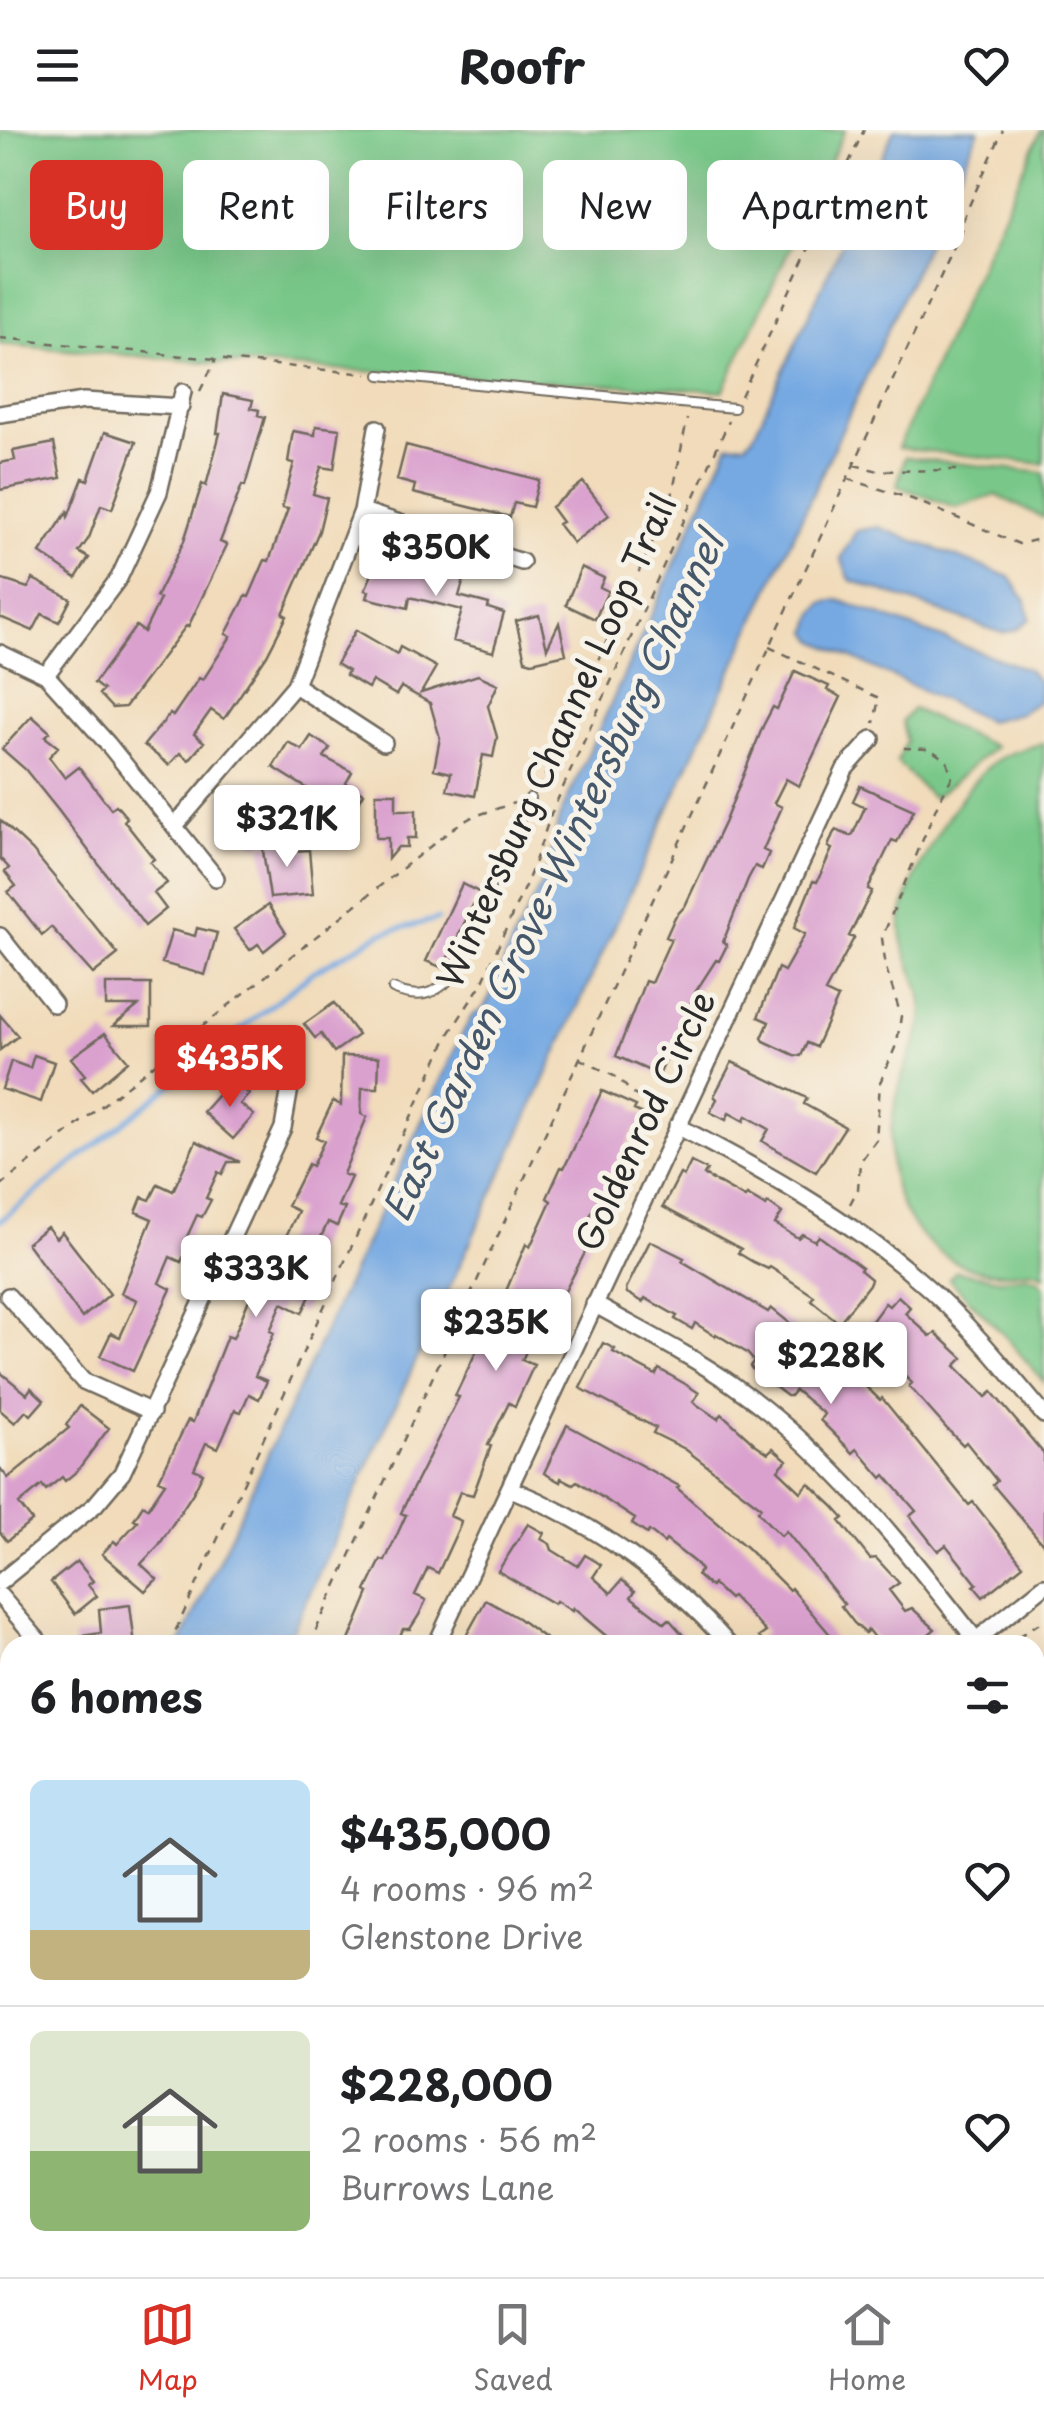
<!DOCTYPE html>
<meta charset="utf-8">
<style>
body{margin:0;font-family:"Playpen Sans",sans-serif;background:#f2f2f2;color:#202124;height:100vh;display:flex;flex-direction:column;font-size:38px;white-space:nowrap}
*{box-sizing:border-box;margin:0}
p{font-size:32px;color:#757577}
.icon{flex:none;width:55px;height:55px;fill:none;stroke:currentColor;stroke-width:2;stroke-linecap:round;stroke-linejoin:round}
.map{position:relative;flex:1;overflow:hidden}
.details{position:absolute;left:0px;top:1505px;width:1045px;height:642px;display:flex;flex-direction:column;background:#fff;border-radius:30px 30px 0 0;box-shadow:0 10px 40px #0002}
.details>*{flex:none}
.banner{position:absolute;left:30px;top:30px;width:985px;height:90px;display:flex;gap:20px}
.price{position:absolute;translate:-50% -85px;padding:0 22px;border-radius:10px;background:#fff;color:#222;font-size:32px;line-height:65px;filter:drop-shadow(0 2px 5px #0008)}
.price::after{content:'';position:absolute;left:50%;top:60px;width:30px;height:22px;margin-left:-15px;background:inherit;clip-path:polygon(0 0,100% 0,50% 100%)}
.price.selected{background:#d93025;color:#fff}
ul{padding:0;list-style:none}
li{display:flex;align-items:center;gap:30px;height:250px;padding:0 30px}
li+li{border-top:2px solid #e0e0e0}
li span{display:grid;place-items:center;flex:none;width:280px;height:200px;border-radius:15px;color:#555}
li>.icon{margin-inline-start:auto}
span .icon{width:120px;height:120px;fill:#fffc;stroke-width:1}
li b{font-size:42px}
h2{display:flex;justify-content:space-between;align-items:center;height:120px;padding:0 30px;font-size:42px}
.pill{padding:0 35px;border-radius:15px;background:#fff;box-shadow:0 10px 40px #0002;font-size:35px;line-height:90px}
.pill.selected{background:#d93025;color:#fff}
header{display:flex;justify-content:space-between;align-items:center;height:130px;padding:0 30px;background:#fff;font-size:45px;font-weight:700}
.tabs{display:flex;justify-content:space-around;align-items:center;height:140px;border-top:2px solid #e0e0e0;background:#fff;font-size:28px;color:#757577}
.tabs a{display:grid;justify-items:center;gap:5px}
.tabs .selected{color:#d93025}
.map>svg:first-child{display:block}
</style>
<header><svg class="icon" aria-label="menu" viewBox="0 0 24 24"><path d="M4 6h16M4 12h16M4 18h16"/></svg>Roofr<svg class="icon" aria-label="heart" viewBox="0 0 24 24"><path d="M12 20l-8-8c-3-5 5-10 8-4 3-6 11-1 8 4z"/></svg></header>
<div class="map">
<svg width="1044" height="2147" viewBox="0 0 1044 2147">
<rect width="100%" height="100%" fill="#f7f3e8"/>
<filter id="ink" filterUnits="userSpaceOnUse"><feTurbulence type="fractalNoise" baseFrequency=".01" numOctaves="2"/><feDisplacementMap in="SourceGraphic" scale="20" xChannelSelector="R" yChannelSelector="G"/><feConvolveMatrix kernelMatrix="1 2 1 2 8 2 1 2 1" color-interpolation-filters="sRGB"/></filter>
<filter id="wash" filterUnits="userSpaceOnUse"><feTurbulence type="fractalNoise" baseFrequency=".0048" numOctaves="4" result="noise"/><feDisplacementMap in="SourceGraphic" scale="40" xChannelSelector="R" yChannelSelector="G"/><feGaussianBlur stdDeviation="2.25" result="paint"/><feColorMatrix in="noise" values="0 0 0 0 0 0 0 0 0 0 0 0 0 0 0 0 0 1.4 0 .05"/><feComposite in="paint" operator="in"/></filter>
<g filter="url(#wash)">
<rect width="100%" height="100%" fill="#f1dbba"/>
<path fill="#79c889" stroke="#527a5a" stroke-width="2.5" d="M0,0H845L723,261L217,233L0,214Z
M1041,0H1044V334L898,318Z
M905,327L1044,343V388L996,365L956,378L897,356Z
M913,579L995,617C973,633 956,653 932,668L897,632L906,611L902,591Z
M1044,613V1146C1033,1137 1022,1143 1008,1143C964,1145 924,1119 904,1080C882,1039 890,989 902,947C908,928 919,909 922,889C927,855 900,828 901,794C904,752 960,657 994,632C1008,622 1028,618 1044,613Z
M956,1141L1000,1149L1027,1146L1039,1150L1044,1158V1252L1005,1206L949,1149Z"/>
<path fill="#76a9e2" stroke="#506a86" stroke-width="2.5" d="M894,0H979L286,1515H180L461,906L472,886L483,879L489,869L512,812L546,745L559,688L729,314L746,313L753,306Z
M878,397L1010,447L1026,471L1030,489L1015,500L1002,503L850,450L841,428L856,401Z
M838,470L1027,539L1040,553L1039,571L1020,583L988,591L816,511L809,502L814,485L823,473Z
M10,1876V2138H14L9,2147H0V1898Z"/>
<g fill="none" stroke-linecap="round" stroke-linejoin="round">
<path stroke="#76a9e2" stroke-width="5" d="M0,1091L313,842L382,803L438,789
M1035,1534L1044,1527"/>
</g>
<g id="blocks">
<path fill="#daa1cf" d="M223,264L253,270L251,278L259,280L258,285L265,287L245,356L242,355L220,412L227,415L188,497L186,496L125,577L112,578L99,564L103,560L94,553L136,496L144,502L160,469L156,467L184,411L202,354L206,356L220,303H217Z
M316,296L340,299L334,339L321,337L313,364L327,368L319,401L283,484L287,486L267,525L224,589L211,580L194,604L204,612L189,630L180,623L169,635L144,615L170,584L173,586L199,548L203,550L231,506L226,504L246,466L249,467L265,430L269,431L288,379L282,378L294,333L288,332L293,301L315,305Z
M105,302L136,312L112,379L101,375L89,408L79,422L89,428L76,448L40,423L67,382L68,387L83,348L88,350Z
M54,313L61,348L0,360V333L15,330L13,321Z
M406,315L539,350L532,377L514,373L510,387L413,363L415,355L397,350Z
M583,352L609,385L573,413L558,394L562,392L551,377Z
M398,429L464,449L459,466L489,474L488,478L504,483L493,522L453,511L462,480L410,467L408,478L367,468L369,461L365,460L376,435L383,437L385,430L397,433Z
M581,437L604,448L600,457L608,461L595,489L566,475Z
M0,449L28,458L33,449L71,469L59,492L42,484L33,501L0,487Z
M539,485L547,518L559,493L566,524L532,532L525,530L516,491Z
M356,500L397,524L400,517L436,537L421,563L478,545L498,554L488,576L497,607L493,627L483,625L475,666L447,660L451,643L434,639L440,608L430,573L401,557L396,565L372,551L368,558L346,545L348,541L336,534Z
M795,541L829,556L827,560L841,567L799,656L786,649L774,673L782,677L763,720L769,723L762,739L755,736L748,749L723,812L727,815L719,831L716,830L696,861L685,886L692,890L675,922L669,923L659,945L616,926L645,851L651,853L671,809L666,807L675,787L685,776L725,691L763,596L773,577L777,579Z
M32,586L50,602L45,607L58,617L49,627L65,648L79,637L111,679L116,675L127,688L124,691L154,729L150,732L167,753L154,763L166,779L145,796L58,680L25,639L2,619Z
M311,606L330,618L324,627L352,642L346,653L364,663L351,686L273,637L288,612L302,620Z
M860,656L914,680L897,712L892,710L868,759L872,761L849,806L854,808L825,862L838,868L816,917L807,913L801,926L794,925L764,911L762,908L769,892L758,887L778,838L784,841L805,804L794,798L813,751L817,752L832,719L828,717L833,704L836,700L850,706L853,704L865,677L853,671Z
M248,660L281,689L258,716L224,686Z
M376,663H396V680H416V708H407V717H398L388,729V708H376Z
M0,690L32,720L118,824L93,844L51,797L42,805L8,762L16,756L5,742L9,738L0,728Z
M293,711L294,721L309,720L313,764L270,768L262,714Z
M462,754L479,762L443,838L426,831Z
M268,775L286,803L264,821L258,814L250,820L234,799Z
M197,798L217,803L205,845L162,833L172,800L195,806Z
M106,854H151V896H113L138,876H106Z
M334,873L358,905L334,922L321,904L315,908L304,894Z
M0,885L18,906L0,920Z
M105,903L128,931L92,961L81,948L85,945L71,928Z
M34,925L54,932L41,972L2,959L11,931L30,938Z
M342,926L379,927L378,958H362L361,984L367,987L343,1044L351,1047L338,1076L345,1078L337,1096L328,1092L308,1135L313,1138L302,1163L310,1166L302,1183L282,1173L270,1201L274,1203L255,1246L267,1251L259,1269L249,1264L241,1282L235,1280L218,1318L206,1313L194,1339L203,1343L193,1363L159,1415L141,1434L157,1449L145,1461L102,1424L114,1411L117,1414L138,1391L134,1389L143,1375L148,1378L165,1353L159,1350L188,1290L193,1292L227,1206L233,1208L253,1160L248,1158L255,1142L267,1119L277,1123L287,1104L298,1081L287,1076L308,1034L312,1036L324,1011L316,1007L333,971L341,975Z
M732,932L807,968L804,974L845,997L816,1042L762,1011L769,999L746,986L744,991L729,983L726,990L710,982L717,969L714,966Z
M232,949L249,964L240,974L254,985L233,1009L203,982Z
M602,961L636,976L634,980L648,986L641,1002L635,999L615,1039L618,1040L610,1059L614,1061L607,1075L597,1071L586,1095L589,1096L584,1111L590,1113L551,1188L548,1186L538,1208L533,1206L522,1230L534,1235L515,1276L509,1273L488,1315L491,1316L473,1365L460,1362L450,1386L461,1391L460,1395L438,1443L428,1438L415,1465L426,1470L419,1485L410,1499H403L396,1515H347L369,1463L366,1461L381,1430L385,1431L406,1385L401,1383L410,1364L459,1267L455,1266L490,1193L492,1194L526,1114L530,1117L551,1071L547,1068L561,1037L564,1038Z
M196,1011L240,1032H228L222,1044L218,1042L206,1068L211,1070L202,1087L197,1085L185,1111L190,1113L181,1132L170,1127L159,1153L171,1159L133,1241L100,1226L111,1203L120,1207L137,1170L121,1163L152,1089L136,1082L142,1067L150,1070L158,1054L173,1061Z
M691,1032L707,1040L704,1045L745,1068L747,1065L766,1076L768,1073L782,1083L775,1094L798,1108L802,1104L815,1111L819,1106L862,1138L860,1140L871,1149L870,1153L839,1193L811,1170L814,1166L770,1137L768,1139L753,1132L738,1123L741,1119L663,1077L680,1044L684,1046Z
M47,1097L56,1108L62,1102L110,1164L82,1188L27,1113Z
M650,1111L684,1128L682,1131L768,1182L771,1178L801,1202L798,1205L842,1240L845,1237L880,1270L882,1268L969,1375L973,1372L1023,1435L983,1467L974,1456L977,1454L946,1415L938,1421L910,1386L916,1381L885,1345L882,1348L857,1319L853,1323L820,1290L824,1284L795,1260L790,1266H787L753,1240L750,1236L754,1231L747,1223L716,1204L715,1206L695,1193L692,1199L675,1189L677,1186L645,1168L643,1172L627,1163L626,1159Z
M898,1166L910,1177L905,1183L930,1206L936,1203L963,1228L955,1236L986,1267L992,1262L1044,1324V1415L993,1355L997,1351L966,1312L963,1315L948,1300L909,1256L912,1253L874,1219L872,1222L858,1210L885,1173L889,1176Z
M603,1213L615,1219L613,1222L656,1245L659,1239L687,1255L699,1263L693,1272L718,1289L722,1284L755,1314L768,1323L773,1318L787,1330L778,1340L801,1362L809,1353L832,1375L844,1388L840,1391L870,1429L876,1428L899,1453L889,1460L905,1481L912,1478L935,1499L923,1509L927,1515H880L868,1500L865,1503L854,1493L841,1476L844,1474L786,1401L781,1406L768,1393L758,1381L761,1377L685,1319L653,1303L656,1298L580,1258Z
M0,1242L27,1264L31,1258L44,1270L31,1285L26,1281L15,1293L0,1280Z
M80,1276L109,1298L77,1341L65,1351L62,1347L46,1360L42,1355L19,1374L32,1391L7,1411L0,1402V1338L8,1348L69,1298L66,1295Z
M567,1295L679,1356L677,1358L747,1418L789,1460L791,1458L833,1508L824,1515H765L759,1507L766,1502L732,1466L729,1469L713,1454L711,1457L707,1454L697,1445L701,1440L694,1432L666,1410L664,1413L649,1401L647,1404L632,1394L635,1389L577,1351L573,1354L561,1348L560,1352L544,1343Z
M528,1394L544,1403L541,1409L550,1414L552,1420L578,1436L585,1425L597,1432L601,1435L593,1447L611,1463L622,1450L635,1461L631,1467L665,1493L669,1489L683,1505L674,1515H617L573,1478L572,1481L556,1471L554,1474L498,1441Z
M77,1431L93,1451L88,1455L97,1466L75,1484L51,1452Z
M486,1470L518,1488L554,1515H461Z
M130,1475L135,1515H74V1507L101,1503L99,1479Z"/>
</g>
</g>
<g filter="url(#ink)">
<use href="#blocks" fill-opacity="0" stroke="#70695d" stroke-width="2.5"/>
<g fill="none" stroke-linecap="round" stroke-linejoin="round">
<g stroke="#70695d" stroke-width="12">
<path id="lane" d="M380,245L734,278
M393,859C416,869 434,866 451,848C478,788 501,727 530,668
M0,1879L10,1856
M20,2147L24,2138"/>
</g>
<g stroke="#70695d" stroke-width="20">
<path id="street" d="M0,284L84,271L181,277
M362,381L522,432
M0,523L46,545L108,614L216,748
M46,545L119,448L159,362L183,262
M295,555L384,613
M175,696L295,555L362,381L377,298
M0,806L54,874
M677,996C762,1040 845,1086 918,1149C965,1189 1005,1238 1044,1285
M8,1166L83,1251L152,1282
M594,1174C640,1200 689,1224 733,1255C831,1324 903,1417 976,1510
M511,1359C594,1393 670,1447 729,1515
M0,1452L95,1375L122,1343L283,998L292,946
M0,1466L42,1515
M436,1515L845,639L872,609
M970,1515L1044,1456
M1035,1665L1044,1658
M1035,1927L1044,1920
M1035,2098L1044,2110
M544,2138L552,2147
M802,2138L810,2147
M141,2147L145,2138
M436,2147L448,2138
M757,2147L769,2138"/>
</g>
<g stroke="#70695d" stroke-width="25">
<path id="secondary" d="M0,1670L10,1682
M377,2138L385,2147"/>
</g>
<path stroke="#70695d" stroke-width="2.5" stroke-dasharray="8 8" stroke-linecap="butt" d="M0,208L367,244
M200,261L216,229
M741,266L864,0
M854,335L879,341L956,340
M848,349L912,369L1019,414L1044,408
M769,517L879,568L874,593
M538,660L671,372L687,289
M580,929L618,948L633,964L666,981
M0,1056L456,696L472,687L514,673
M850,1074L858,1059L860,1032L876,1010L880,953L897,913L901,886L886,838L882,808L938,673L952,647L947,631L930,619L904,618
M169,1515L449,904L482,853L532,740L551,684L729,291
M309,1515L963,98L964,87L1003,0
M1006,1515L1044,1490"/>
<use href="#lane" stroke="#fff" stroke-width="8"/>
<use href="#street" stroke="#fff" stroke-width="15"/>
<use href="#secondary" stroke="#fee3d2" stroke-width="20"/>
</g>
</g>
<g text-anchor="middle" stroke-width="10" stroke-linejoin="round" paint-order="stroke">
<g font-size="35" fill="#2b2b2b" stroke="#f7f3e8">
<text transform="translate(557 611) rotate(-66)" y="12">Wintersburg Channel Loop Trail</text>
<text transform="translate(646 991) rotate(-65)" y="12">Goldenrod Circle</text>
</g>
<g font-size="38" font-style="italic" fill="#45576b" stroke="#f7f3e8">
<text transform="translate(554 747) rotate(-65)" y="13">East Garden Grove-Wintersburg Channel</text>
</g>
</g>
</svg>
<b class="price" style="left:436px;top:469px">$350K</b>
<b class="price" style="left:287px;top:740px">$321K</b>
<b class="price selected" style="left:230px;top:980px">$435K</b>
<b class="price" style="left:256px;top:1190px">$333K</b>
<b class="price" style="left:496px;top:1244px">$235K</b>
<b class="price" style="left:831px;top:1277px">$228K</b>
<div class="banner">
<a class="pill selected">Buy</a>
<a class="pill">Rent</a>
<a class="pill">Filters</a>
<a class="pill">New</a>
<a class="pill">Apartment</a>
</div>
<section class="details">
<h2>6 homes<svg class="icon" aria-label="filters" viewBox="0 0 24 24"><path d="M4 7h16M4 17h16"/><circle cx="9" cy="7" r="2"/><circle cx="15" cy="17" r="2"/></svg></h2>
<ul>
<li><span style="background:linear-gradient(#bfe0f5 75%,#c2b280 0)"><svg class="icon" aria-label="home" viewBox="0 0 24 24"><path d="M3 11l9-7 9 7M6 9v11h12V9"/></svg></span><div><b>$435,000</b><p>4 rooms · 96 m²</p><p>Glenstone Drive</p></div><svg class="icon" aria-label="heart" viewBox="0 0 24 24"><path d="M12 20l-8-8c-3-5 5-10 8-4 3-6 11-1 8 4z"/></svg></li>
<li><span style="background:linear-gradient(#dfe7d0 60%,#8fb573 0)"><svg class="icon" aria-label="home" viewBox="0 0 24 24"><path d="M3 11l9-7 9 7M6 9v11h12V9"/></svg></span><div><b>$228,000</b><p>2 rooms · 56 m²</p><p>Burrows Lane</p></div><svg class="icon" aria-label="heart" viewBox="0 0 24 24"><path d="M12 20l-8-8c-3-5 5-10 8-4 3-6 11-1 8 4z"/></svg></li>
</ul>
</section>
</div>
<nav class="tabs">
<a class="selected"><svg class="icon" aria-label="map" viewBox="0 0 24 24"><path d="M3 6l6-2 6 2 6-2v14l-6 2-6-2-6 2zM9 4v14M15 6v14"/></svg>Map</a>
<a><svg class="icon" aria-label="saved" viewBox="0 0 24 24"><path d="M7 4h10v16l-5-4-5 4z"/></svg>Saved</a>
<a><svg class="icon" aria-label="home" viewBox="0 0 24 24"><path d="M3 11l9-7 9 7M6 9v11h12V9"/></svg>Home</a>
</nav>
